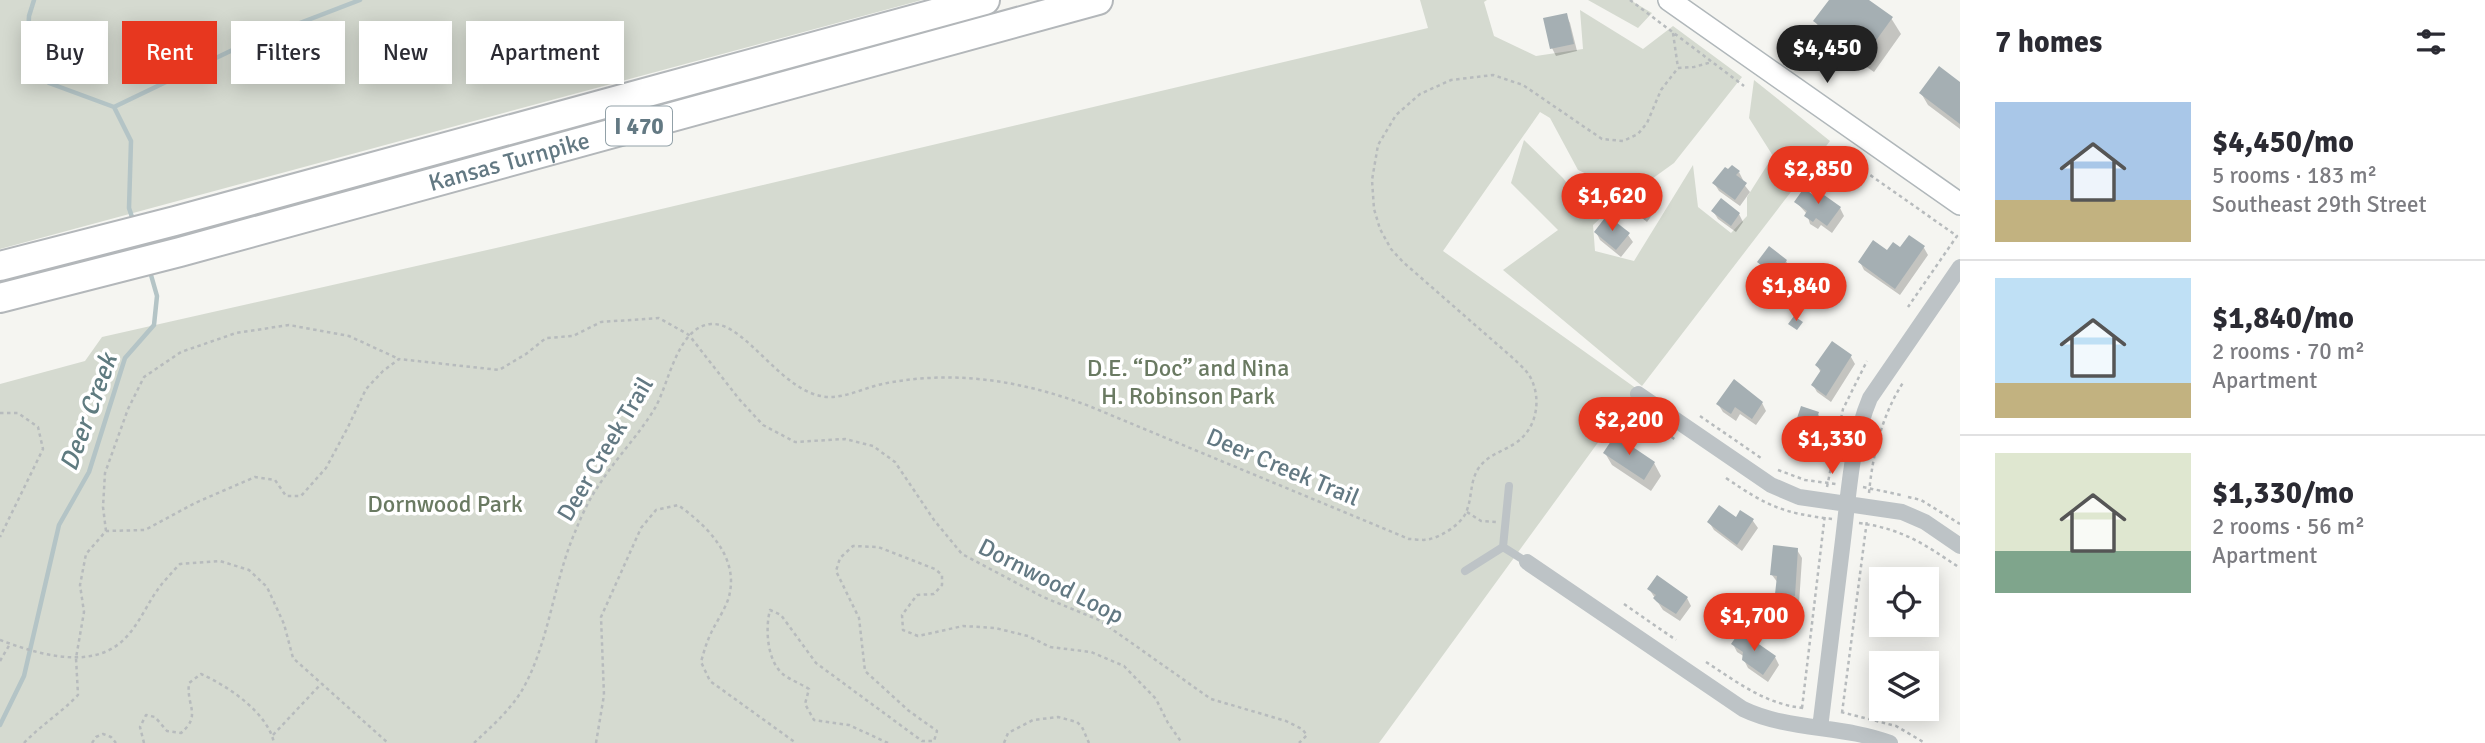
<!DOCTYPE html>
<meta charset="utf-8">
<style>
body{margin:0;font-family:Signika,sans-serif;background:#f2f2f3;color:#2b2b33;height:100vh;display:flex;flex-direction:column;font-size:26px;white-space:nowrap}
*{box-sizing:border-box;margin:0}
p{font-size:23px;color:#7c7c81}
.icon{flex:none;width:38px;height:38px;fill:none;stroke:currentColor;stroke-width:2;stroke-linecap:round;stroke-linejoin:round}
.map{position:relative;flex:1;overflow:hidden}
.drawer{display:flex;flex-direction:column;background:#fff;width:525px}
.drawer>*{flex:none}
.banner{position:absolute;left:21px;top:21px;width:665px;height:63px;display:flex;gap:14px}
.tools{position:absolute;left:1869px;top:567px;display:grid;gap:14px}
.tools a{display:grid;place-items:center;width:70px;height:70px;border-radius:0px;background:#fff;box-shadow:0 4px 18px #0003;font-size:35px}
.price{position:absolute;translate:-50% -60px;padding:0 16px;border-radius:24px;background:#e7371f;color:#fff;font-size:23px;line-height:46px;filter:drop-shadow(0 2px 4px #0008)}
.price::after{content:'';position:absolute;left:50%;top:42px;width:21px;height:16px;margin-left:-10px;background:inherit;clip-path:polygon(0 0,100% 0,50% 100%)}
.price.on{background:#222;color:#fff}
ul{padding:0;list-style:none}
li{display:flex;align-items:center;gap:21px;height:175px;padding:0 35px}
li+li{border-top:2px solid #e1e1e2}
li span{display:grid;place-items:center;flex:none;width:196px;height:140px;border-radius:0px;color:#555}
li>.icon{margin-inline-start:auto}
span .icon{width:84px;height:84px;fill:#fffc;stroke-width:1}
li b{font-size:30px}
h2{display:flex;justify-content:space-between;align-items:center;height:84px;padding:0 35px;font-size:30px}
.pill{padding:0 24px;border-radius:0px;background:#fff;box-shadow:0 4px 18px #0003;font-size:24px;line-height:63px}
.pill.on{background:#e7371f;color:#fff}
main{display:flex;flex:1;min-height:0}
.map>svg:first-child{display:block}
</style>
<main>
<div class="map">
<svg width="1960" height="743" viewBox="0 0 1960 743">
<rect width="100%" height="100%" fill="#f5f5f1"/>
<path fill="#d5dad0" d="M0,0H922L0,249Z
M1420,0H1487L1484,2L1494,36L1536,56L1583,49L1580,10L1643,49L1673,26L1742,77L1674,163L1613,207L1593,225L1595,251L1634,261L1693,165L1698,207L1731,233L1747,216V197L1773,156L1749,118L1754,80L1830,141L1642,386L1503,270L1558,230L1511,183L1524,140L1563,178L1587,210L1604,182L1578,170L1550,118L1540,112L1443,251L1637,389L1379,743H0V384L85,361L102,337L496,248L1428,28Z
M1588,0H1630L1652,13L1638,28Z"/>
<path fill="#0003" d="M1831,0H1866L1891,18L1901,34L1874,72L1825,38L1815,21Z
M1566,15L1570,23L1577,51L1556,56L1552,48Z
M1960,84V129L1928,105L1921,93Z
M1739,172L1743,180L1742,182L1750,192L1740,206L1719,191L1714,183Z
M1796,202L1840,208L1844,216L1832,233L1821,225L1818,229L1810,224L1807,214Z
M1631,209L1650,212L1652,215L1647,222Z
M1713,211L1739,214L1743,222L1736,232L1718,219Z
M1596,232L1628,235L1633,242L1621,257L1600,240Z
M1924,248L1928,255L1900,295L1864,270L1860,262L1900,249Z
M1786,261L1790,269L1781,283L1764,270L1759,262Z
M1851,357L1855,364L1831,402L1817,392L1813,385L1821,373L1817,365Z
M1762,403L1766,411L1756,425L1740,414L1736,421L1723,412L1718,404Z
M1818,414L1823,422L1808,462L1794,458L1789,450L1795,433Z
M1615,438L1654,463L1661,476L1651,491L1612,465L1605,453Z
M1741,512L1753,521L1758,528L1742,551L1714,530L1709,522L1736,519Z
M1797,550L1802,558L1799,604L1782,602L1777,594L1778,583L1772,575Z
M1649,589L1687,598L1691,606L1680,621L1663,610Z
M1733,644L1775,657L1779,665L1768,682L1748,668L1744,660L1745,657L1737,652Z"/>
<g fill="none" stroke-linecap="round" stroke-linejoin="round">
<path stroke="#b4c4c6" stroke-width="4.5" d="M34,0L29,16L27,59L49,83L114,107L131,141L129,208L134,223
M114,107L245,44L360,0
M0,725L24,676L59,525L89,472L125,358L154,325L157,296L149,268"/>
</g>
<path fill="#a5afb3" d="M1829,0H1869L1893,17L1864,57L1813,21Z
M1567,13L1574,44L1550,49L1543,18Z
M1939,66L1960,82V124L1919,93Z
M1732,165L1740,171L1736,175L1747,183L1735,200L1712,183L1725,167L1728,169Z
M1804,188L1813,195L1817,190L1841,207L1827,226L1816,218L1813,222L1804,216L1807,211L1794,202Z
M1721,198L1740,213L1731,226L1711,211Z
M1636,199L1652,211L1645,220L1629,209Z
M1607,215L1630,233L1616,250L1594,232Z
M1909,235L1925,246L1895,289L1858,262L1873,240L1887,250L1893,242L1900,247Z
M1769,246L1787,260L1776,276L1757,262Z
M1794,316L1803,322L1797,330L1788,324Z
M1832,341L1852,355L1826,396L1811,385L1821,370L1815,365Z
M1734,379L1763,402L1752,419L1735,407L1731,414L1716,404Z
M1801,406L1819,412L1804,455L1787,450L1793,431L1789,426L1790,422L1796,421Z
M1615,435L1655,462L1644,480L1603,453Z
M1719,505L1736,517L1740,510L1754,519L1737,545L1707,522Z
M1773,545L1798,548L1795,596L1775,594L1777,576L1770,575Z
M1657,575L1688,597L1676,614L1657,602L1653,598L1656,595L1647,589Z
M1740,631L1776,656L1763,675L1742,660L1743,652L1731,644Z"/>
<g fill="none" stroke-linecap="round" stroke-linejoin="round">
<g stroke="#b0b7ba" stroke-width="24">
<path id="secondary" d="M1669,0L1960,204"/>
</g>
<g stroke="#b3b7ba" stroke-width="32">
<g id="highway">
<path d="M0,266L175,221L985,0"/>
<path id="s1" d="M0,298L180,252L1098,0"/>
</g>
</g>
<path stroke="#b7bbbd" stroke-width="2.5" stroke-dasharray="3.5 3.5" stroke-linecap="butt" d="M1630,0L1744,86
M1673,33L1678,68
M1836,151L1957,236L1908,307
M0,413H18L38,427L43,449L0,537
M1700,416L1761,458
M1660,429L1677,441
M1778,470L1805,480L1836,484
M1726,478C1767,506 1782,513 1832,519
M1827,487L1843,409L1867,361
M1863,487L1901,495
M1869,493C1873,452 1882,415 1904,381
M1908,497L1921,500L1960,524
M1467,512L1481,521L1496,522
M1859,523C1903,529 1924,544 1960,568
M106,531L103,507L105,473L128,409L144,377L181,352L236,333L289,325L349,336L399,359
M1624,604L1676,640
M0,640C35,653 87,670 120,643C138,628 147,603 161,585C167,578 173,571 180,564L220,561L249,570L267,587L284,624L293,658L388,743
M0,661L10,644
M1706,662C1737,682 1765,704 1803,708
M1802,708L1825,514
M1841,712L1896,726L1925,743
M1842,713L1867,520
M273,735L321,684
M24,743C41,725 61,713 78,695L76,658L84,612L80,585L86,554L106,531L145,530L195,503L255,477L275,480L286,496H301L326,468L348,427L366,389L383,371L399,359L499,370L526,354L546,338L573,336L601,322L659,318L689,335L739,399L763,425L795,442L845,439L873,446L895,462L934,520L962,554L1043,597L1099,620L1211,699L1286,721L1302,729L1307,735L1299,743
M92,743L96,737L103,734L111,737L116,743
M144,743L140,727L146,715L155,717L167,731L181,733C202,715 186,706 189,683L201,674C228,686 268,713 274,743
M474,743C493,725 514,707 526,683C550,636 554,581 575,532C581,517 589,499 599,485C616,458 639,435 655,408C669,384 677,327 711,324C747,322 783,397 830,397C849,397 868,386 887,383C957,370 1023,381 1089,406L1409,539C1415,539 1424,541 1430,539C1443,536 1463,523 1467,510C1472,497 1470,482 1478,469C1488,454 1503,452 1517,442C1538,427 1542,396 1529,375C1525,369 1519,364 1514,359L1403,262L1391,249L1380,229L1374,209L1372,180L1378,145L1396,115L1420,94L1451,80L1493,75L1523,85L1602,139L1623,141L1638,134L1647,123L1661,90L1678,68L1694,67L1712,62
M596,743L604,695L601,617L641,528L656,510L678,505C706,525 737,555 730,592C728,605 718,619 712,631C707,641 704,651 701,662L710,681L796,743
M888,743L849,725L814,720L805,704L809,689C801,684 791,680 784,675C767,662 765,629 770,610L781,615L816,663L922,741H934L937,731L909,711L865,671L859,618L836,571L840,558L853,546L878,547L935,569L942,575V585L934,594L917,595L902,615L903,630L918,636L963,626L995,628L1028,636L1050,647L1091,652L1124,666L1156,699L1168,723L1182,743
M1004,743L1008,733L1033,720L1058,717L1077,722L1082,727L1089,743"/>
<path stroke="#bdc3c6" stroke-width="8" d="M1503,547L1527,562
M1465,571L1503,547L1509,486"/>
<path stroke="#bdc3c6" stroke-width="16" d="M1638,394L1771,485L1799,497L1902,512L1925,522L1960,546
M1527,562L1743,709C1789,731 1843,725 1890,743
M1820,728C1828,665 1835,603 1843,540C1849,492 1851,443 1870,398L1960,267"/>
<use href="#secondary" stroke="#fff" stroke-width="21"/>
<use href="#highway" stroke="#fff" stroke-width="28"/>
</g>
<g text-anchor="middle" stroke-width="7" stroke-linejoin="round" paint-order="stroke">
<rect fill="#fff" stroke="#92a1a8" stroke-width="2" x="606" y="106.5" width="66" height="39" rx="5"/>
<g font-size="23" font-weight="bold" fill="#637983">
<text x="639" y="134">I 470</text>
</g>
<g font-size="24" fill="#637983" stroke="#fff">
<text dy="8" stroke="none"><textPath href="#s1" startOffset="527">Kansas Turnpike</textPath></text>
<text transform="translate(605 449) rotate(-59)" y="8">Deer Creek Trail</text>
<text transform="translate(1283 467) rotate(23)" y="8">Deer Creek Trail</text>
<text transform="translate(1051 581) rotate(27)" y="8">Dornwood Loop</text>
</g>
<g font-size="24" fill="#6a7a62" stroke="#fff">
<text x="1188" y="376">D.E. “Doc” and Nina<tspan x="1188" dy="28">H. Robinson Park</tspan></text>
<text x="445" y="512">Dornwood Park</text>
</g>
<g font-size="26" font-style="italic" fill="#5f7b80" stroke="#fff">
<text transform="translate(88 412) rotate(-70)" y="9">Deer Creek</text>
</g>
</g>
</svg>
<div class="tools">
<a><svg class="icon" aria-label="locate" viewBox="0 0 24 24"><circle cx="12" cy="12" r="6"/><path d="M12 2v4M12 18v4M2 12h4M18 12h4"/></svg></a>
<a><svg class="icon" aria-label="layers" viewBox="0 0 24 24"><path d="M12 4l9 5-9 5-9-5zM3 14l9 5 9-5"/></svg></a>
</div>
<b class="price on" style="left:1827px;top:85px">$4,450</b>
<b class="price" style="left:1818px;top:206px">$2,850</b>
<b class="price" style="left:1612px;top:233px">$1,620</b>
<b class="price" style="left:1796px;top:323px">$1,840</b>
<b class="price" style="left:1629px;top:457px">$2,200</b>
<b class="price" style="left:1832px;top:476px">$1,330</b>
<b class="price" style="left:1754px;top:653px">$1,700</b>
<div class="banner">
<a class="pill">Buy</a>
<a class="pill on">Rent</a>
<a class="pill">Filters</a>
<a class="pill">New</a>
<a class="pill">Apartment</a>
</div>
</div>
<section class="drawer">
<h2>7 homes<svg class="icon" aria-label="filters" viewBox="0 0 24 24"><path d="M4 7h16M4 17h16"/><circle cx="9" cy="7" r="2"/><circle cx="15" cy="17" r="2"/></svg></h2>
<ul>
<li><span style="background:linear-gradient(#a9c7e8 70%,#c2b280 0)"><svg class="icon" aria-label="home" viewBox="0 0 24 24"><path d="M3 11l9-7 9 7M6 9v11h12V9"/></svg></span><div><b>$4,450/mo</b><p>5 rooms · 183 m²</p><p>Southeast 29th Street</p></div></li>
<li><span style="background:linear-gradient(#bfe0f5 75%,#c2b280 0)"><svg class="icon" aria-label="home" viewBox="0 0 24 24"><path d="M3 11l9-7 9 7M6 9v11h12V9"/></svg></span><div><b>$1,840/mo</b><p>2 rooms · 70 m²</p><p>Apartment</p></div></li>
<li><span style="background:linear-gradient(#dfe7d0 70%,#7fa58c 0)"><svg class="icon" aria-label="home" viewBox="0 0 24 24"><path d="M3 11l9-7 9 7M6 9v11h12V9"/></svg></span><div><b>$1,330/mo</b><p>2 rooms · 56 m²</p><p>Apartment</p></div></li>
</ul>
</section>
</main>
